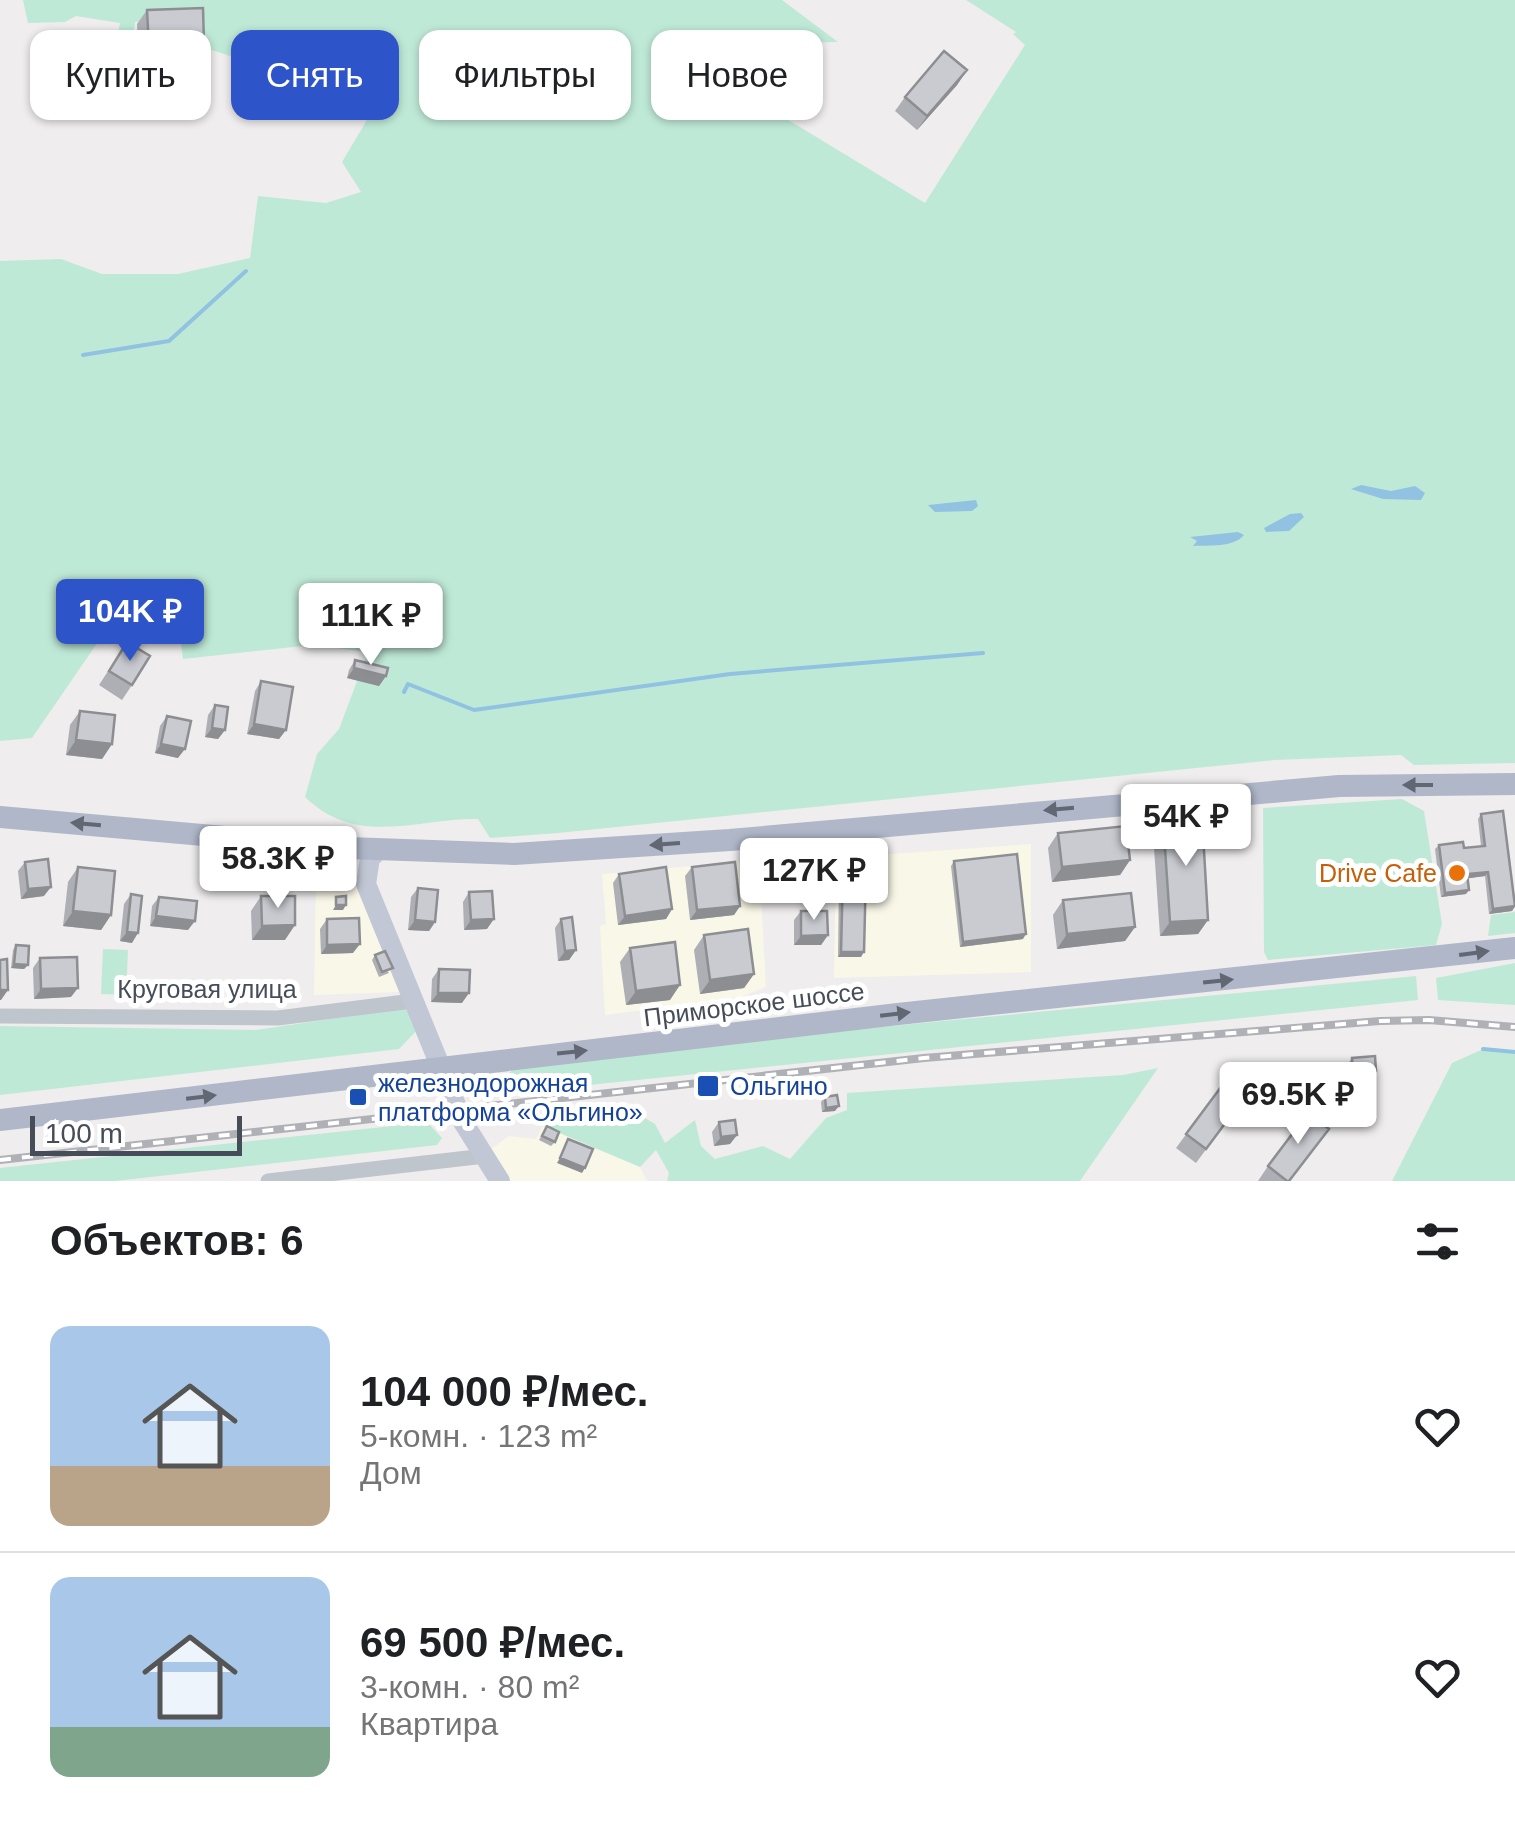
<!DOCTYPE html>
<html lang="ru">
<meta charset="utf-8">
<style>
body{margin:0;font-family:Arial,sans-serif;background:#f6f6f6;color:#202124;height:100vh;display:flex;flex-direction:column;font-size:38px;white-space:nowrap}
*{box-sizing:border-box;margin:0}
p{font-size:32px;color:#757577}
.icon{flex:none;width:55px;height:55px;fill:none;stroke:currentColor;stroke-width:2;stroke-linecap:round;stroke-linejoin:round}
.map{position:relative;height:1181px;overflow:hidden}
.drawer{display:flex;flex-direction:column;background:#fff;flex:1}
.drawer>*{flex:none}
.hud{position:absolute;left:30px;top:30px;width:1000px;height:90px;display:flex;gap:20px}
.scale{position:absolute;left:30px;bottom:25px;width:212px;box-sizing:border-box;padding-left:10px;border:5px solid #474d58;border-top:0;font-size:28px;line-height:35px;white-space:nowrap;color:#474d58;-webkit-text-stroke:8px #fff;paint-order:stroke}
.price{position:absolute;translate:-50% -85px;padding:0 22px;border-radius:10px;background:#fff;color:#222;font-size:32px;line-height:65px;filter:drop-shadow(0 2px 5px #0008)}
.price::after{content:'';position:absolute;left:50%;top:60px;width:30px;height:22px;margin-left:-15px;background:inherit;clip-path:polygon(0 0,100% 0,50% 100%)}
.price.on{background:#2d55c9;color:#fff}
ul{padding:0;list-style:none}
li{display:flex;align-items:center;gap:30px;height:250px;padding:0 50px}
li+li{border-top:2px solid #e0e0e0}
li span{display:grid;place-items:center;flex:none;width:280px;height:200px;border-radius:20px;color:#555}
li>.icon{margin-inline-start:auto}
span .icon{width:120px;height:120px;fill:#fffc;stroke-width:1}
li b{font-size:42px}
h2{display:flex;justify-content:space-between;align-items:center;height:120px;padding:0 50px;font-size:42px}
.pill{padding:0 35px;border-radius:20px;background:#fff;box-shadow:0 2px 8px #0004;font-size:35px;line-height:90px}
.pill.on{background:#2d55c9;color:#fff}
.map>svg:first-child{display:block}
</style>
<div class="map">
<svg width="1515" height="1181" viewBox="0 0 1515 1181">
<rect width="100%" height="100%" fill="#efeded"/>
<path fill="#f9f7e7" d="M1031,844V972L834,978L836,858Z
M759,860L766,987L741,997L605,1015L600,926L606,924L602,874Z
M316,878L356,884L401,992L314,995Z
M543,1126L640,1167L647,1181H505L491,1149L509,1136L536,1139Z"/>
<path fill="#bfe9d7" d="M23,0H782L838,42L665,45L925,203L1025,45L1013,34L1016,32L966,0H1515V763L1414,765L1401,755L1275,760L558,833L490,838L478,819C415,818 358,848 305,797L317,754L339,729L368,652L312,645L183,659L181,643L100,639L32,738L0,741V261L61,259L102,274H178L250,258L258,196L326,203L361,192L342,162L399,66L272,70L200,46L197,19L135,22L131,53H56V100L50,103L44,33L116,43L120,23L76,16L65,22L28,23Z
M1402,799L1424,811L1442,924L1436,945L1268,960L1264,952L1263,808Z
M1515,912V933L1488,936L1491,915Z
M103,949L128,950L126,995L101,994Z
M1515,963V1005L1438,1000L1436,978Z
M1416,976L1418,1000L511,1093L505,1077L515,1067L723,1042Z
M405,1008L418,1029L399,1049L0,1095V1026L256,1030Z
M1483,1049L1515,1052V1181H1392L1452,1063Z
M1158,1068L1080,1181H667L669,1173L656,1150L640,1167L543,1126L638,1114L655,1124L665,1143L695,1120L701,1146L715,1159L763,1146L790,1159L826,1118L847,1110V1093L1123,1075Z
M402,1125H430L442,1138L437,1145L115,1181H0V1168Z"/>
<path fill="#91c2e1" d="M1361,485L1391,491L1415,486L1425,493L1421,500L1383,499L1351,489Z
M976,500L978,506L972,511L935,512L928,505Z
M1301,513L1304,517L1289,531L1266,532L1264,528L1290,514Z
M1238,532L1244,535C1233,548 1209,545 1193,546L1197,541L1190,537Z"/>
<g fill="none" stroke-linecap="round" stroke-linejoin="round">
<path stroke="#91c2e1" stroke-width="4" d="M83,355L169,341L246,271
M404,692L408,684L474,710L730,674L983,653
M1483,1049L1515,1052"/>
<path stroke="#bfc5cd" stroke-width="15" d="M0,1016L278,1018L413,1001
M268,1181L485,1156"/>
<path stroke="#c1c7d4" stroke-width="20" d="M379,850L370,858L366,884L463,1122L500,1181"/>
<path stroke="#afb7c9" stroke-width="22" d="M0,817L348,848L514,854L730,840L1339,786L1515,784
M0,1120L898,1014L1515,948"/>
<g stroke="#b0b1b6" stroke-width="8">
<path id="rail" d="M0,1160L924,1058L1380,1021L1429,1020L1515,1027"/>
</g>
<use href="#rail" stroke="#fff" stroke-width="4" stroke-dasharray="11" stroke-linecap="butt"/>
</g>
<path fill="#aeafb4" d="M147,10L204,44L194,59L140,61L137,66H59V55L62,50H138L137,24Z
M967,70L957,85L917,130L895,111L905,97Z
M406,615L428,643L403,647L399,625Z
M127,642L132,685L122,700L99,685Z
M355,660L386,676L379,686L347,678L349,670Z
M261,681L286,730L279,739L247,734L255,691Z
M215,705L225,730L218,739L205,737L208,715Z
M80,711L112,744L102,759L66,755L70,725Z
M167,716L178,758L155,753L160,726Z
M1481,814L1515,906L1512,911L1489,914L1485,876L1468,878L1466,894L1441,897L1435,849L1439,845L1464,848L1481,846L1478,819Z
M1163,819L1208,920L1198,934L1160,936L1153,833Z
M1058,833L1130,860L1120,875L1052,882L1048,848Z
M954,861L1023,939L960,947L951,866Z
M25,862L44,896L21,899L18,871Z
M78,867L111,915L101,930L63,926L68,882Z
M692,867L740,906L734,915L690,920L685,876Z
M843,871L861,957H838L839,876Z
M619,874L672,909L666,919L618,925L613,883Z
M418,888L435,922L429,931L408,930L411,897Z
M469,892L487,929L464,930L463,902Z
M131,894L132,943L120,941L124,904Z
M261,896L285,940H252L251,911Z
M159,897L188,930L150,926L152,906Z
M1063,900L1135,927L1125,941L1057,949L1053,915Z
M801,911L828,935L821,945H794V920Z
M327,919L353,953L321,954L320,929Z
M561,919L576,950L569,960L558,961L555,928Z
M704,935L754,974L744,988L700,994L694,950Z
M16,945L28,965L24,969L11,968L13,950Z
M630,948L670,1000L626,1005L620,962Z
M375,955L389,973L379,977L372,960Z
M40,958L71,997L34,999L33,968Z
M439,969L462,1003L431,1002L432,979Z
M1352,1058L1370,1080L1347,1082L1345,1068Z
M1224,1083L1244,1098L1196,1163L1176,1148Z
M825,1097L835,1111L822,1112L821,1102Z
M719,1122L737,1135L730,1144L714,1146L712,1132Z
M547,1126L555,1142L551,1146L539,1140Z
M1268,1166L1290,1181H1258Z"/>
<path fill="#8d8e92" d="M204,44L194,59L139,61L149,46Z
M62,61H140L137,66H59Z
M967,70L957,85L917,130L927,116Z
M435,633L428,643L403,647L410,637Z
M354,668L386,676L379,686L347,678Z
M254,724L286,730L279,739L247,734Z
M212,728L225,730L218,739L205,737Z
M76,740L112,744L102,759L66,755Z
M161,744L185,749L178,758L155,753Z
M1130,860L1120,875L1052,882L1062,867Z
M1488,872L1485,876L1464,879L1467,874Z
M51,887L44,896L21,899L28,889Z
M1469,890L1466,894L1441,897L1445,893Z
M336,905H346L343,910H333Z
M740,906L734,915L690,920L697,910Z
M1515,906L1512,911L1489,914L1493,909Z
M672,909L666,919L618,925L625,916Z
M73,911L111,915L101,930L63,926Z
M156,916L195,921L188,930L150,926Z
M494,919L487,929L464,930L471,920Z
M415,920L435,922L429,931L408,930Z
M1208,920L1198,934L1160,936L1170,922Z
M295,925L285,940H252L262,926Z
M1135,927L1125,941L1057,949L1067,934Z
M127,932L138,933L132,943L120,941Z
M1026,934L1023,939L960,947L963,942Z
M828,935L821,945H794L801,936Z
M360,944L353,953L321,954L327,945Z
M576,950L569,960L558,961L565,951Z
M841,952H864L861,957H838Z
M14,964L28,965L24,969L11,968Z
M754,974L744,988L700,994L710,980Z
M680,985L670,1000L626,1005L636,991Z
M78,988L71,997L34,999L41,989Z
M0,990H8L1,1000H0Z
M438,993H469L462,1003L431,1002Z
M1376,1071L1370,1080L1347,1082L1353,1073Z
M839,1106L835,1111L822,1112L826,1108Z
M737,1135L730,1144L714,1146L721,1137Z
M560,1158L585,1168L582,1173L557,1163Z"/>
<path fill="#cacbd1" stroke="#8d8e92" stroke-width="2.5" d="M203,8L204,44L149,46L147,10Z
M62,50H139L140,61H62Z
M944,51L967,70L927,116L905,97Z
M431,611L435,633L410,637L406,615Z
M127,642L150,656L132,685L109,671Z
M355,660L388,668L386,676L354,668Z
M261,681L293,687L286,730L254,724Z
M215,705L228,707L225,730L212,728Z
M80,711L115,715L112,744L76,740Z
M167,716L191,721L185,749L161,744Z
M1503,811L1515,906L1493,909L1488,872L1467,874L1469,890L1445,893L1439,845L1463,842L1464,848L1485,846L1481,814Z
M1202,816L1208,920L1170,922L1163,819Z
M1126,826L1130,860L1062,867L1058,833Z
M1017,854L1026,934L963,942L954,861Z
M48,859L51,887L28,889L25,862Z
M735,862L740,906L697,910L692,867Z
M78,867L115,871L111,915L73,911Z
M666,867L672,909L625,916L619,874Z
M843,871H866L864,952H841Z
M418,888L438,890L435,922L415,920Z
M492,891L494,919L471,920L469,892Z
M1131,893L1135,927L1067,934L1063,900Z
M131,894L142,896L138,933L127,932Z
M261,896H295V925L262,926Z
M346,896V905H336V897Z
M159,897L197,901L195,921L156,916Z
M801,911H827L828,935L801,936Z
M572,917L576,950L565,951L561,919Z
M359,918L360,944L327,945V919Z
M748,929L754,974L710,980L704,935Z
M675,942L680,985L636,991L630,948Z
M16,945L29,946L28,965L14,964Z
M385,951L393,968L382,972L375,955Z
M77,957L78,988L41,989L40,958Z
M7,959L8,990H0V960Z
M439,969L470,970L469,993H438Z
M1375,1056L1376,1071L1353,1073L1352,1058Z
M1224,1083L1244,1098L1206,1149L1186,1134Z
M837,1095L839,1106L826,1108L825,1097Z
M1308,1113L1329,1129L1289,1181H1287L1268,1166Z
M735,1120L737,1135L721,1137L719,1122Z
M547,1126L559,1132L555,1142L542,1136Z
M568,1139L593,1149L585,1168L560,1158Z"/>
<defs><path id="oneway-solid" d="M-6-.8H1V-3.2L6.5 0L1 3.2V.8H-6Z" transform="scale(2.5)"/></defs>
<g fill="#616874">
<use href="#oneway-solid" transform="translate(1418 785) rotate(180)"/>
<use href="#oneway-solid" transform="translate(1059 809) rotate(175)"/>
<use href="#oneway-solid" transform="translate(86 824) rotate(-175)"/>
<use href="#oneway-solid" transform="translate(665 844) rotate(176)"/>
<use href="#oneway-solid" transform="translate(1474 953) rotate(-8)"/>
<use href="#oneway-solid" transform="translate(1218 981) rotate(-6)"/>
<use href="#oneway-solid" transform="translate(895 1014) rotate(-7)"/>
<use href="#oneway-solid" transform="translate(572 1052) rotate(-6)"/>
<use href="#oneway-solid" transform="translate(201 1097) rotate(-7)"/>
</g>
<circle fill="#e8710a" stroke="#fff" stroke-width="4" cx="1457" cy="873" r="10"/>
<g fill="#1a4fb4" stroke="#fff" stroke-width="4">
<rect x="696" y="1074" width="24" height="24" rx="5"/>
<rect x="348" y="1087" width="20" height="20" rx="5"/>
</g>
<g text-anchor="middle" stroke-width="10" stroke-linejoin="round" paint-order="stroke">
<g font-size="25" fill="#c56008" stroke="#fff" text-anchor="end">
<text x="1437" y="882">Drive Cafe</text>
</g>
<g font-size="25" fill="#474d58" stroke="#fff">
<text x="207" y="998">Круговая улица</text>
<text transform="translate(754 1004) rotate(-7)" y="9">Приморское шоссе</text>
</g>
<g font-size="25" fill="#164399" stroke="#fff" text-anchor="start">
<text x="378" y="1092">железнодорожная<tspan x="378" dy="29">платформа «Ольгино»</tspan></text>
<text x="730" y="1095">Ольгино</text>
</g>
</g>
</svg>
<div class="scale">100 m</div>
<b class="price on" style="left:130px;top:664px">104K ₽</b>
<b class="price" style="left:371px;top:668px">111K ₽</b>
<b class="price" style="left:1186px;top:869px">54K ₽</b>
<b class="price" style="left:278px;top:911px">58.3K ₽</b>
<b class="price" style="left:814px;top:923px">127K ₽</b>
<b class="price" style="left:1298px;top:1147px">69.5K ₽</b>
<div class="hud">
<a class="pill">Купить</a>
<a class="pill on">Снять</a>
<a class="pill">Фильтры</a>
<a class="pill">Новое</a>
</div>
</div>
<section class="drawer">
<h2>Объектов: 6<svg class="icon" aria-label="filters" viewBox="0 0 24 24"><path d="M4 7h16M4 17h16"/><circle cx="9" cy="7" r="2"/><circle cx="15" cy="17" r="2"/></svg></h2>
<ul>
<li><span style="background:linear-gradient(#a9c7e8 70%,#b9a48a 0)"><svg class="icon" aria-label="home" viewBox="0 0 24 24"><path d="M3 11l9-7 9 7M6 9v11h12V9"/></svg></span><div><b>104 000 ₽/мес.</b><p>5-комн. · 123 m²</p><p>Дом</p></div><svg class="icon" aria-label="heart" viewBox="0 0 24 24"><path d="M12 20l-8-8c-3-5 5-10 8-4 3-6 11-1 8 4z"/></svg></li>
<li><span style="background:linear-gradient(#a9c7e8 75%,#7fa58c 0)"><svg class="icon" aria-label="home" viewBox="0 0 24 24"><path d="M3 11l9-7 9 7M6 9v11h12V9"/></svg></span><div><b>69 500 ₽/мес.</b><p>3-комн. · 80 m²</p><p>Квартира</p></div><svg class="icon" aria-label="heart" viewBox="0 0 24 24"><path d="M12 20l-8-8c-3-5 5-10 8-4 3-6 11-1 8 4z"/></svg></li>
</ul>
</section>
